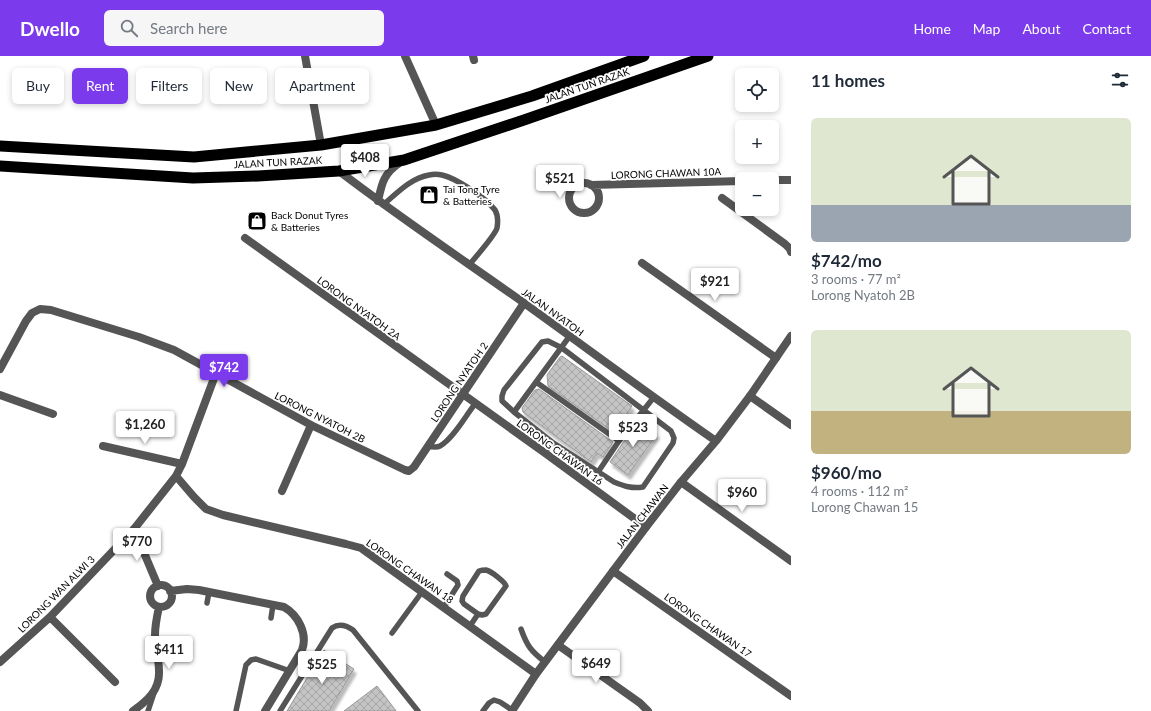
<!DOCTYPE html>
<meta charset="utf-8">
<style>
body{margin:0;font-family:Lato,sans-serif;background:#f6f6f7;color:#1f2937;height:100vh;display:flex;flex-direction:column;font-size:15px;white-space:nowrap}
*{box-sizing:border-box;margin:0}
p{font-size:13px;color:#747a83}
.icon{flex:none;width:22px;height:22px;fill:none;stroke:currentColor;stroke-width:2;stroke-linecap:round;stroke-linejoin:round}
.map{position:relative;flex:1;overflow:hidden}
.details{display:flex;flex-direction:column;background:#fff;width:360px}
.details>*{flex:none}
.guide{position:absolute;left:12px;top:12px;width:380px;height:36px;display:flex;gap:8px}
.controls{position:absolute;left:735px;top:12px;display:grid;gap:8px}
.controls a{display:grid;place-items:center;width:44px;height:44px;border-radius:6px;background:#fff;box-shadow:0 2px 6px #0003;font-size:20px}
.price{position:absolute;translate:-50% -34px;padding:0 9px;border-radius:4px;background:#fff;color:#222;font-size:13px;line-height:26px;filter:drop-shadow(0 1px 2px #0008)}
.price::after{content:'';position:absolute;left:50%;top:24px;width:12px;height:9px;margin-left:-6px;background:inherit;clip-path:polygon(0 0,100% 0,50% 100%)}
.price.on{background:#7c3aed;color:#fff}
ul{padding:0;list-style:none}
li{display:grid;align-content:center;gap:8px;height:212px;padding:0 20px}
li span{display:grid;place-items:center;height:124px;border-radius:6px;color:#555}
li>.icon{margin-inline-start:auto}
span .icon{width:72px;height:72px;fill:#fffc;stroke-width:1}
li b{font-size:17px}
h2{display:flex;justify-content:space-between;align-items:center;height:48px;padding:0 20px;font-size:17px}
.pill{padding:0 14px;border-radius:6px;background:#fff;box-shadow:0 2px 6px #0003;font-size:14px;line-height:36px}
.pill.on{background:#7c3aed;color:#fff}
header{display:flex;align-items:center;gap:24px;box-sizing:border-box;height:56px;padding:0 20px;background:#7c3aed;color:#fff}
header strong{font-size:19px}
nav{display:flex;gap:22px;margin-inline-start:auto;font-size:14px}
.search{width:280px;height:36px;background:#f6f6f7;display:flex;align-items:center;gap:10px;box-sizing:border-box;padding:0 14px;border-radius:6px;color:#747a83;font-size:15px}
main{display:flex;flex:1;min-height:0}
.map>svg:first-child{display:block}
</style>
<header>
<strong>Dwello</strong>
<div class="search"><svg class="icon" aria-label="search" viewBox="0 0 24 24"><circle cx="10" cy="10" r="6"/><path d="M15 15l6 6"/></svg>Search here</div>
<nav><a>Home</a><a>Map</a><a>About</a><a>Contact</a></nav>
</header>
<main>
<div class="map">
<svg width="791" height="655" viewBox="0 0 791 655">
<defs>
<pattern id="building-cross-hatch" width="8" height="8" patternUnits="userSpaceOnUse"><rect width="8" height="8" fill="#c4c4c4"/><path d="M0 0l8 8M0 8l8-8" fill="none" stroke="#a7a7a7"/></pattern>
<filter id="shadow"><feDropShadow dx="2.5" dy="4.5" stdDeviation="1" flood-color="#0004"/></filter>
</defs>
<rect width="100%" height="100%" fill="#fff"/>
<path fill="url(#building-cross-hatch)" stroke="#999" filter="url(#shadow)" d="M562,300L632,350L627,357L633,361L618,379L548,330L547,319L560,301Z
M539,333L613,386L603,401L597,397L591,406L523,356L522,352L535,334Z
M639,366L657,378L628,419L610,406L622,388Z
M324,594L354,613L329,655H287Z
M377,630L396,655H344Z"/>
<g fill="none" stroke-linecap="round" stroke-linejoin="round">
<path stroke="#555" stroke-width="5.5" d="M383,149C397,137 411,122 429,119C433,118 438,118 442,119C456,122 486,142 495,154C498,159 498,166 497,172C495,179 475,202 469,209
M536,326L619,385
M514,356L569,281
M428,390C432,391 436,392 440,390C453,383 466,359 475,348
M545,397L552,386L514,356L502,345V340L504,334L542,286L548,285L562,292L671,375L674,382L673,387L643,431C632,433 624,430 614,426L552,386
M598,416L619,385L654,341
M207,547L209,536
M444,551L458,529L457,525L447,518
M271,562L273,549
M470,570L478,558L482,559L486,558L506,530C505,526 491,515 486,514C482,514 482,514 479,515L463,540L462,545L464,548L478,558
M521,573C527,590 531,595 545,606
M392,577L422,536
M148,655L154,637
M236,655L246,609L251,604L256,603L290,615
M280,655L332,572C339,567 346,569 353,574L418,655
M483,655L489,647L494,644L500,646L512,654"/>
<path stroke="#555" stroke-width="8" d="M405,0L436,69
M473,0L474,4
M772,124H791
M569 142a15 15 0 1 1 30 0a15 15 0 1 1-30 0Z
M591,129L742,125
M722,142L785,188L790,193L791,196
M245,182L545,397L646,471
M642,207L776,302
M0,313L26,265L32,257L40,253L51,254L139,281L174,294L311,369L405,414L409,415L414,411L524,247
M0,339L53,358
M750,340L791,369
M103,390L182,408
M176,420L194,441L206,453L223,459L346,488L361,492L536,618
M681,426L791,505
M282,435L311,369
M134,473L158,530
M613,515L791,640
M150 540a11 11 0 1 1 22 0a11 11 0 1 1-22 0Z
M170,535L187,533L199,534L284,551C298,559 308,578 302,594L265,655
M50,561L115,626
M558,589L640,647L648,655
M0,606L50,561L134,473L176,420L182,408L216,317
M133,655C147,645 160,634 159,615C159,603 155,591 155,579C155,569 157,560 159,551"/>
<path stroke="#555" stroke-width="8" d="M305,0L321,89
M339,115C399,161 462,203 524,247C588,293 651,340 716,385
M378,145C382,126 384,117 401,106
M512,655L536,618L646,471L681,426L716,385L750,340L791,280"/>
<path stroke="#000" stroke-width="11" d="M0,90L194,101L321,89L436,69L532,40L644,0
M0,110L193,122L258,120L339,115L404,104L524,64L708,0"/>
</g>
<defs>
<g id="shop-square" transform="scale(1)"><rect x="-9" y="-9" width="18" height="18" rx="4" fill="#000" stroke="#fff"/><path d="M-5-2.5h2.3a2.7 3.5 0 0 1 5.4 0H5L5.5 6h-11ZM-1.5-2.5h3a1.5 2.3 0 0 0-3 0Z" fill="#fff"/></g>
</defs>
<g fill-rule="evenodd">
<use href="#shop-square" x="429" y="139"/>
<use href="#shop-square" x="257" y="165"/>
</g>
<g text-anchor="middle" stroke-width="3.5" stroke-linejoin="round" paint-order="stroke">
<g font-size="10" fill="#000" stroke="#fff">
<text transform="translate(587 29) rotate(-19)" y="4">JALAN TUN RAZAK</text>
<text transform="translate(278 106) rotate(-3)" y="4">JALAN TUN RAZAK</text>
<text transform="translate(666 117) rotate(-2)" y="4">LORONG CHAWAN 10A</text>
<text transform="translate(359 252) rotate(36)" y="4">LORONG NYATOH 2A</text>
<text transform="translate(553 256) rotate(36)" y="4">JALAN NYATOH</text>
<text transform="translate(459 326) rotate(-56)" y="4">LORONG NYATOH 2</text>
<text transform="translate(320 361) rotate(27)" y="4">LORONG NYATOH 2B</text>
<text transform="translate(560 396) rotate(36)" y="4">LORONG CHAWAN 16</text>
<text transform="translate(642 460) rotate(-52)" y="4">JALAN CHAWAN</text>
<text transform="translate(410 515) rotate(35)" y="4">LORONG CHAWAN 18</text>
<text transform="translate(56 538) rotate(-45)" y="4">LORONG WAN ALWI 3</text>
<text transform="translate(708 569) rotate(35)" y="4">LORONG CHAWAN 17</text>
</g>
<g font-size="10" fill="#000" stroke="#fff" text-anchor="start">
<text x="443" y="137">Tai Tong Tyre<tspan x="443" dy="12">&amp; Batteries</tspan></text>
<text x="271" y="163">Back Donut Tyres<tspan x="271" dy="12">&amp; Batteries</tspan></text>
</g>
</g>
</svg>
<div class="controls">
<a><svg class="icon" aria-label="locate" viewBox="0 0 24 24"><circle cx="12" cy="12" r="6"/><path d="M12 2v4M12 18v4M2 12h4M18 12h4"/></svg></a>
<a>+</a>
<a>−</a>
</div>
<b class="price" style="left:365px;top:122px">$408</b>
<b class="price" style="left:560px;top:143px">$521</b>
<b class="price" style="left:715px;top:246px">$921</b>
<b class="price on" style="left:224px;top:332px">$742</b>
<b class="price" style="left:145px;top:389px">$1,260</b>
<b class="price" style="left:633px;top:392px">$523</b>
<b class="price" style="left:742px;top:457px">$960</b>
<b class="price" style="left:137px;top:506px">$770</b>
<b class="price" style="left:169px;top:614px">$411</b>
<b class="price" style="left:596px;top:628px">$649</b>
<b class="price" style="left:322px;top:629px">$525</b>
<div class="guide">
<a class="pill">Buy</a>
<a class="pill on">Rent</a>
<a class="pill">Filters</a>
<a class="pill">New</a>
<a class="pill">Apartment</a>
</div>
</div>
<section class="details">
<h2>11 homes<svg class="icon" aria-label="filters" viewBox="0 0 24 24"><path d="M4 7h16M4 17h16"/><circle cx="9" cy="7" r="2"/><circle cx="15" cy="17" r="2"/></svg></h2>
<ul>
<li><span style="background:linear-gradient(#dfe7d0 70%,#9aa5b1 0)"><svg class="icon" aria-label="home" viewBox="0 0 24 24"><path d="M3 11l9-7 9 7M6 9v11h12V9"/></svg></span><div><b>$742/mo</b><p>3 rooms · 77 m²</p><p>Lorong Nyatoh 2B</p></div></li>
<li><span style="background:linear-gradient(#dfe7d0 65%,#c2b280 0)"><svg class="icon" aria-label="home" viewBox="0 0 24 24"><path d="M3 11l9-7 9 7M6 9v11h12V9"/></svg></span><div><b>$960/mo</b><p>4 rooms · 112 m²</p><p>Lorong Chawan 15</p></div></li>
</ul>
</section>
</main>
